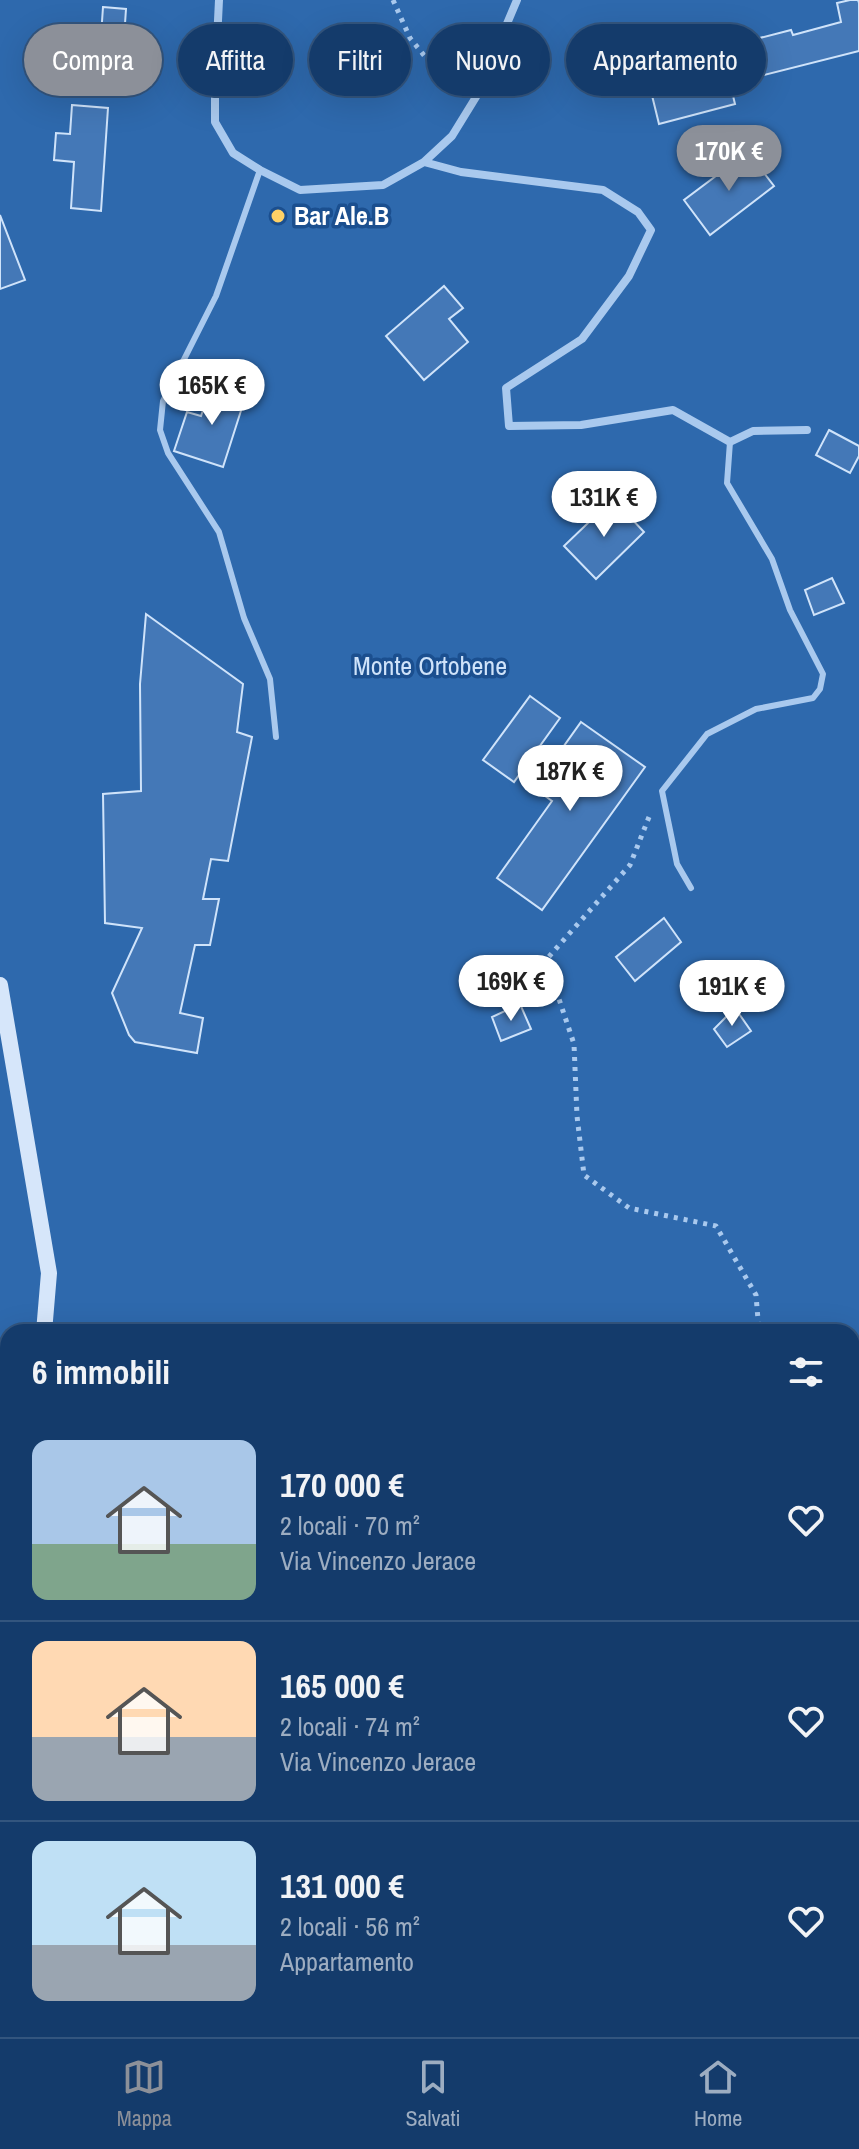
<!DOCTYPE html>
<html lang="it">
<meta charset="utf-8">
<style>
body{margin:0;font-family:"Archivo Narrow",sans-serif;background:#214673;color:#f1f3f6;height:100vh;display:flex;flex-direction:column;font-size:30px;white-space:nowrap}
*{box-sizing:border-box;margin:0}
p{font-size:26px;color:#9dadc1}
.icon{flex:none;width:44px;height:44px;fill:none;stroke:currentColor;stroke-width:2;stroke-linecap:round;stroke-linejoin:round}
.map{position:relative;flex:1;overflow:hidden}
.panel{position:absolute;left:0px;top:1324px;width:860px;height:714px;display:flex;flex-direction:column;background:#143b6b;border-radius:24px 24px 0 0;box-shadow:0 8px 32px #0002,0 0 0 2px #33557e}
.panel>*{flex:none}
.top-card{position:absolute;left:24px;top:24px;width:812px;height:72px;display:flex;gap:16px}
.price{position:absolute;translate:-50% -68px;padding:0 18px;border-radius:28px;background:#fff;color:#222;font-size:26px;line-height:52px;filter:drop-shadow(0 2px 4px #0008)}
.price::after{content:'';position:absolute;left:50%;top:48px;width:24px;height:18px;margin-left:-12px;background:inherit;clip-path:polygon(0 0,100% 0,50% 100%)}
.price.current{background:#8c9099;color:#fff}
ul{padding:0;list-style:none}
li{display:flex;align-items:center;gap:24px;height:200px;padding:0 32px}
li+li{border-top:2px solid #33557e}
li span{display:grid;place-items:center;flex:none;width:224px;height:160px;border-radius:16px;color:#555}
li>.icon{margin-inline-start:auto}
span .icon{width:96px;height:96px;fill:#fffc;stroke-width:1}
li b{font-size:34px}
h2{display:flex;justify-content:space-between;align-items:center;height:96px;padding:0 32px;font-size:34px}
.chip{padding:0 28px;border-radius:36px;background:#143b6b;box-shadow:0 8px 32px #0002,0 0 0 2px #33557e;font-size:28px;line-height:72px}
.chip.current{background:#8c9099;color:#fff}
.tab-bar{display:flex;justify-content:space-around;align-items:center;height:112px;border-top:2px solid #33557e;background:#143b6b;font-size:22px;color:#9dadc1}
.tab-bar a{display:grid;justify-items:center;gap:4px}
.tab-bar .current{color:#8c9099}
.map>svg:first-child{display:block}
</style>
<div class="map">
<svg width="859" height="2037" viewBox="0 0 859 2037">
<rect width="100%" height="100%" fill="#1b4f8f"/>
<path fill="#2e69ad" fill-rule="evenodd" d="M0,0H859V2037H0ZM8,1332H852V2030H8Z"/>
<path fill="#4478b7" stroke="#cfe3fa" stroke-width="2" d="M850,0H858L859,3V51L756,77L748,41L791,30L793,35L841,22L837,3Z
M103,7L126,9L122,67L99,65Z
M723,55L735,104L659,124L647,75Z
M72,105L108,108L101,211L71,208L74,162L54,160L56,133L70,134Z
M748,152L774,186L710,235L684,200Z
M0,215L25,280L0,289Z
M444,286L463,308L449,319L468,342L424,380L386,336Z
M212,384L246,395L223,467L174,451L187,412L201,416Z
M829,430L859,446V456L850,473L816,455Z
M613,499L644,532L596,579L564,546Z
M832,578L844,603L814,615L805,590Z
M146,614L243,684L237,732L252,737L228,861L211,859L203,899H219L210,945H195L180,1013L203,1018L197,1053L135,1042L129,1035L112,993L142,928L105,923L103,794L141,791L140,684Z
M530,696L560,718L514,782L483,760Z
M581,722L645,767L542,910L497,878L552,801L534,788Z
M664,918L681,942L635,981L616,957Z
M520,1004L531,1029L501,1041L492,1017Z
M735,1008L751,1031L727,1047L714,1029Z"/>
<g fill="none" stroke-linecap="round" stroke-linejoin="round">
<path stroke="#a9c9ee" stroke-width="5" stroke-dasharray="4 6" stroke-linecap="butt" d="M393,0L410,38L456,95
M649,817L630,865L546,960L574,1044L577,1116L584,1175L629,1208L716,1226L756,1295L759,1332
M587,2037V2030"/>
<path stroke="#a9c9ee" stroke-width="6" d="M260,170L216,296L163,401L160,430L168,453L219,532L244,618L270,679L276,737
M691,888L677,864L662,791L707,734L756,709L813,698L820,689L823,674L790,610L772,559L727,483L730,442"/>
<path stroke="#a9c9ee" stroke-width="8" d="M219,0L215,82V122L233,153L260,170L300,190L383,185L424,162L452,136L476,97L517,0
M424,162L461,172L603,190L638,212L651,230L629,276L582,339L506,388L509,426L581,425L673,410L730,442L753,431L807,430"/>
<path stroke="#d6e6fa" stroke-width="16" d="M0,985L49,1273L44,1332
M8,1770L2,1842L8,1860
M247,2030L258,2037"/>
</g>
<circle fill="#ffd166" stroke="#1b4f8f" stroke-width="3" cx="278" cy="216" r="8"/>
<g text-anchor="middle" stroke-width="7" stroke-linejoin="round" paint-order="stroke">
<g font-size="26" font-weight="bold" fill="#fff" stroke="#1b4f8f" text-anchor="start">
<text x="294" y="225">Bar Ale.B</text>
</g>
<g font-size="26" fill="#cfe3fa" stroke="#1b4f8f">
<text x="430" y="675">Monte Ortobene</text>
</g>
</g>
</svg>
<b class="price current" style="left:729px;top:193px">170K €</b>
<b class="price" style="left:212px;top:427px">165K €</b>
<b class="price" style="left:604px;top:539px">131K €</b>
<b class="price" style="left:570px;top:813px">187K €</b>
<b class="price" style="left:511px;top:1023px">169K €</b>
<b class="price" style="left:732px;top:1028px">191K €</b>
<div class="top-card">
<a class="chip current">Compra</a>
<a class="chip">Affitta</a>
<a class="chip">Filtri</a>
<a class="chip">Nuovo</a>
<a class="chip">Appartamento</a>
</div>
<section class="panel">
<h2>6 immobili<svg class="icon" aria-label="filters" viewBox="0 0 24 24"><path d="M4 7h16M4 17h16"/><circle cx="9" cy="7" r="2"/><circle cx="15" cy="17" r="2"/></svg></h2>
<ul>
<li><span style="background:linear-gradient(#a9c7e8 65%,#7fa58c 0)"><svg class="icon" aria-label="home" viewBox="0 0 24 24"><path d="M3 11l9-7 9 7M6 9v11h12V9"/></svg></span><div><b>170 000 €</b><p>2 locali · 70 m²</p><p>Via Vincenzo Jerace</p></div><svg class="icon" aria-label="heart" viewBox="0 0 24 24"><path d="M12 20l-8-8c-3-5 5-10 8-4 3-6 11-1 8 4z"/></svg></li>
<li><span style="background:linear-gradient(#ffd9b3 60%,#9aa5b1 0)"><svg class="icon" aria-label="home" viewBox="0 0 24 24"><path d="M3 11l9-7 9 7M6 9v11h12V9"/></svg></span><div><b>165 000 €</b><p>2 locali · 74 m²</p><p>Via Vincenzo Jerace</p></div><svg class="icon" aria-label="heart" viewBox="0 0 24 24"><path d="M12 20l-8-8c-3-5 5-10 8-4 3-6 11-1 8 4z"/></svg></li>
<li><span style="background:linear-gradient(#bfe0f5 65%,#9aa5b1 0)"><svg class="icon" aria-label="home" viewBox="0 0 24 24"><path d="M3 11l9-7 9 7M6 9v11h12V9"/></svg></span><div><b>131 000 €</b><p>2 locali · 56 m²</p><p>Appartamento</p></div><svg class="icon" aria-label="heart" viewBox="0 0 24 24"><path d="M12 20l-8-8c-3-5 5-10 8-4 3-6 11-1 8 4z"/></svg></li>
</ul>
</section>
</div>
<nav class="tab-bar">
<a class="current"><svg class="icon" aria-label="map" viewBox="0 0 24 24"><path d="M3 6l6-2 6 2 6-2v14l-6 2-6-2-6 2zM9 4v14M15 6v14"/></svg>Mappa</a>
<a><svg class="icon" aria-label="saved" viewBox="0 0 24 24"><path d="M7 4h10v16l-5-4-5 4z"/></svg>Salvati</a>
<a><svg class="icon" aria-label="home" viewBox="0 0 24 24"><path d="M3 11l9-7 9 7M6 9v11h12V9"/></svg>Home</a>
</nav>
